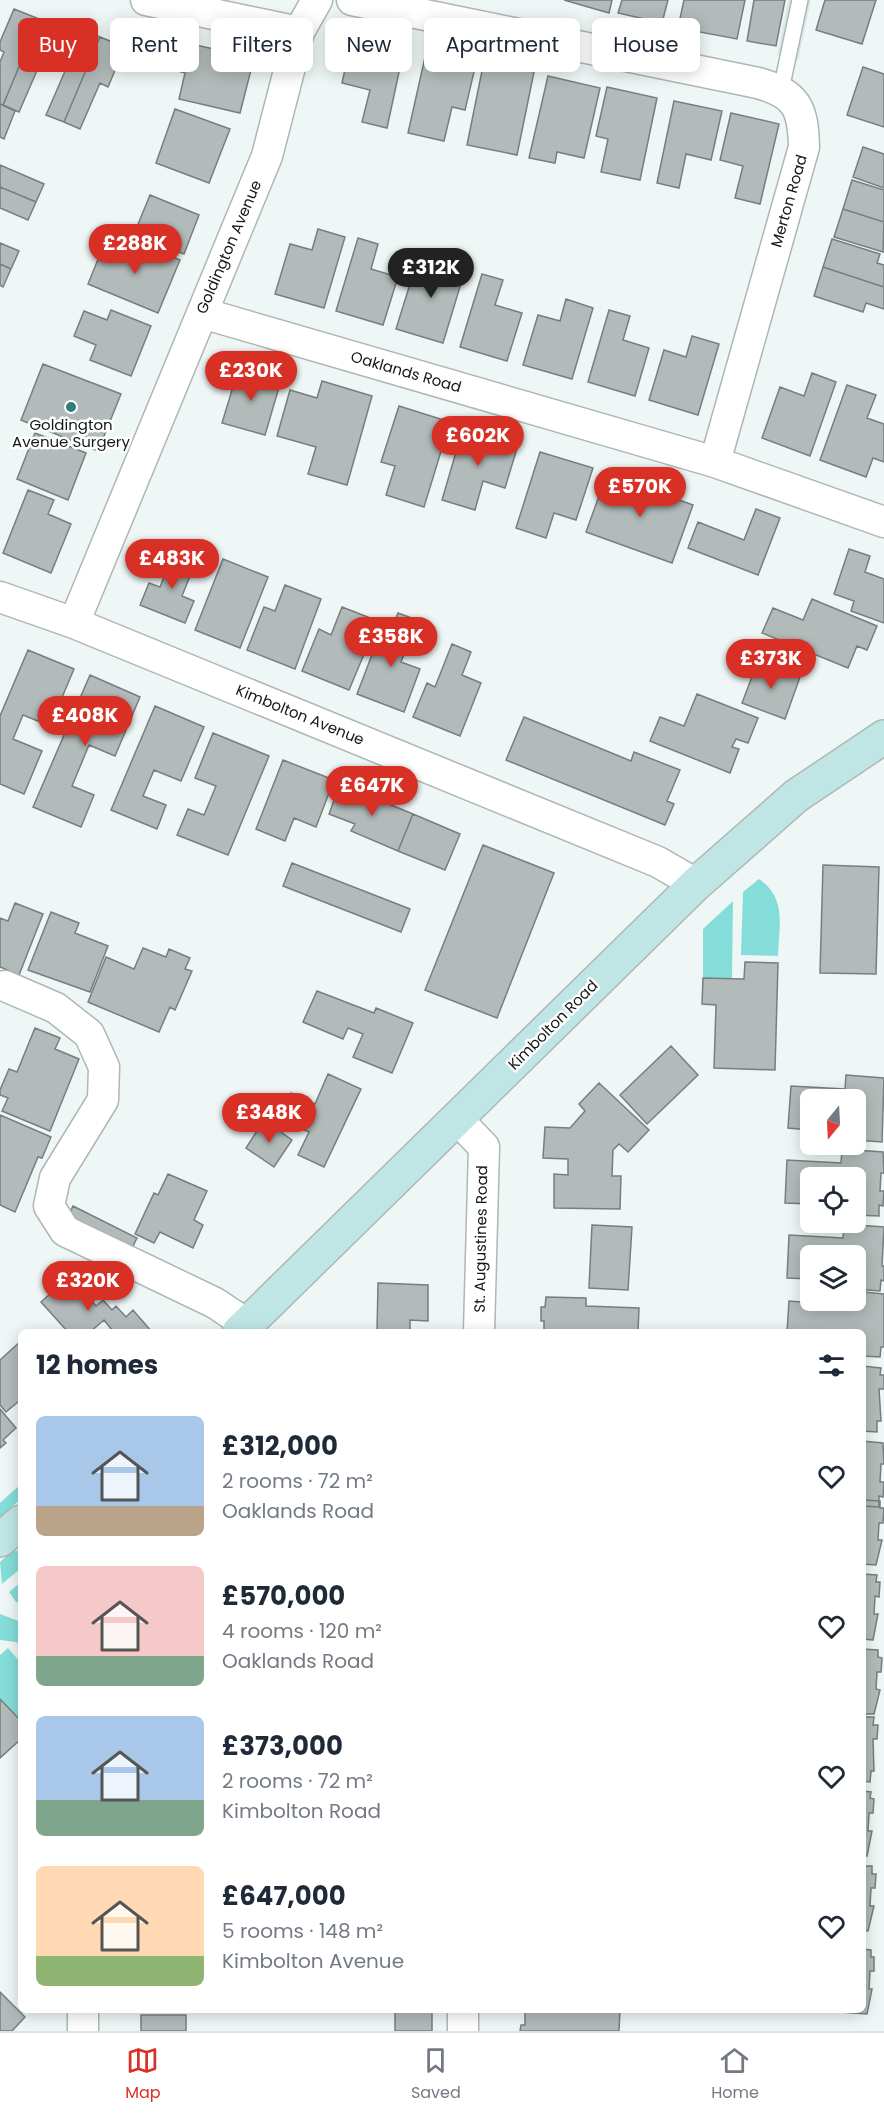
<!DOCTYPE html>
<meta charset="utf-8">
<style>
body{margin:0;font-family:Poppins,sans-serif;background:#f6f6f7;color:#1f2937;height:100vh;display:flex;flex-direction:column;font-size:22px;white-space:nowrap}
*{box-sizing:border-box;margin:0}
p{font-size:20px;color:#747a83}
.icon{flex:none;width:33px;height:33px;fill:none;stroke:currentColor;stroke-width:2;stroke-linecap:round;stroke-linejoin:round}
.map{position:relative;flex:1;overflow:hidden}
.drawer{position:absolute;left:18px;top:1329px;width:848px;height:684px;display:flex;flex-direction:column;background:#fff;border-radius:9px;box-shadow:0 3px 15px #0003}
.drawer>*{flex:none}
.guide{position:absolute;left:18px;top:18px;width:849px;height:54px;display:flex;gap:12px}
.needle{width:39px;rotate:198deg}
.tools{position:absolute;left:800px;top:1089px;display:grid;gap:12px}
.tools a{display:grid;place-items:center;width:66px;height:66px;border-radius:9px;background:#fff;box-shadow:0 3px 15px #0003;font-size:30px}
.price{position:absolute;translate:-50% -51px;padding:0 14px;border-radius:21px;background:#d93025;color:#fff;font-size:20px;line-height:39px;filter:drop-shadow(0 2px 3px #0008)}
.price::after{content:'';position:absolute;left:50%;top:36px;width:18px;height:14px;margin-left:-9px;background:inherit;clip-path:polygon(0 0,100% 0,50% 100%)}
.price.current{background:#222;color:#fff}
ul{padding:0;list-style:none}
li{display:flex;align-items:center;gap:18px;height:150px;padding:0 18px}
li span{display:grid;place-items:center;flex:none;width:168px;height:120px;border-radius:9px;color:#555}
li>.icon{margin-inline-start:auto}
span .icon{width:72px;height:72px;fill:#fffc;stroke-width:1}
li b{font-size:26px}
h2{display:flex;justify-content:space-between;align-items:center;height:72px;padding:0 18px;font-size:26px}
.chip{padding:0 21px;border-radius:9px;background:#fff;box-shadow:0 3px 15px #0003;font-size:21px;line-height:54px}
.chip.current{background:#d93025;color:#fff}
.tabs{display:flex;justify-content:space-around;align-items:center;height:84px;border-top:2px solid #e0e1e3;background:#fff;font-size:16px;color:#747a83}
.tabs a{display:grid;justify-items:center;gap:3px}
.tabs .current{color:#d93025}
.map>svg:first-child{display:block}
</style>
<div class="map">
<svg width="884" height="2031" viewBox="0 0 884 2031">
<rect width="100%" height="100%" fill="#eef7f6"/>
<path fill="#d8eae9" d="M788,0H811L798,61L777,55Z"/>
<path fill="#84ddd9" d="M759,879C787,898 779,925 778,956L741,955L743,892Z
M733,901L732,978H703V929Z
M21,1484V1499L0,1517V1503Z
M21,1550V1568L2,1584L0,1562L11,1552Z
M21,1582V1603L16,1602L9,1592Z
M0,1614L21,1622V1646L16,1642L0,1640Z
M8,1648L21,1663V1721L0,1699V1655Z"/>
<path fill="#b2baba" stroke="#777f7e" stroke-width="1.5" d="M564,0H612L609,13Z
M622,0H668L662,23L618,13Z
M684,0H745L737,39L678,28Z
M754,0H785L776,46L747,41Z
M825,0H876L862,44L816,30Z
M14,9L39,19L3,105L0,104V62L4,52L0,50V42Z
M39,19L64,30L47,70L39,66L19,112L3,105Z
M75,26L100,37L64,122L46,115L66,69L59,66Z
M100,37L125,47L108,87L100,83L80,129L64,122Z
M352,38L404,49L387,128L362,122L370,90L342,83Z
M178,41L254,58L240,113L179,99L185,73L171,69Z
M428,44L478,55L465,110L452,107L444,141L408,133Z
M484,61L534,72L517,155L467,145Z
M863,67L884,74V127L847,115Z
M548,76L600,88L584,158L557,152L555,163L529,158Z
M607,87L657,98L640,180L601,172L608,139L596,136Z
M674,101L722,111L711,160L686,154L679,188L657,183Z
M0,104L15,111L4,139L0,137Z
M175,109L230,129L209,183L156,163Z
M731,113L779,124L760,204L735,198L743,166L720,160Z
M863,147L884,154V188L853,177Z
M0,165L44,184L36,202L0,187Z
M852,180L884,190V222L843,209Z
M0,187L36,202L28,220L0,208Z
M150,195L199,215L184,254L134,234Z
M843,209L884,222L883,252L834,237Z
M318,229L345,237L324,308L275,294L290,244L312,250Z
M358,238L378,244L371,269L398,277L383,325L336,311Z
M832,239L880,254L877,263L884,265V287L823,267Z
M105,242L129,252L133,242L180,260L158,313L88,284Z
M0,243L19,251L11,269L0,264Z
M419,255L465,270L443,343L396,329Z
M0,264L11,269L3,287L0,285Z
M823,267L884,287V309L866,303L863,312L814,296Z
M482,274L503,280L495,305L522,313L507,361L460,347Z
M566,299L593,308L572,379L523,365L538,315L560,321Z
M111,310L151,326L131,376L90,360L96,345L74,336L84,311L107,320Z
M609,310L630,316L623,340L649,348L635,396L588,382Z
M692,336L719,344L698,415L649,400L664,350L686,357Z
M43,364L121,394L98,451L21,420Z
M239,367L260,373L259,378L280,384L265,435L222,423Z
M812,373L836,382L810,456L762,438L780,387L804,396Z
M322,381L372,396L347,485L308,474L316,447L277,436L290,390L317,398Z
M847,385L876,395L867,418L884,424V462L873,458L866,477L820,460Z
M399,406L450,422L424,507L386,495L395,466L381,462Z
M463,428L518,445L505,488L483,481L475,510L442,500Z
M35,433L86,453L68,500L17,479Z
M540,452L593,468L576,520L554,513L546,538L516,528Z
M607,474L693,505L672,563L586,532Z
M28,490L54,500L48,514L71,524L51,573L3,553Z
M756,509L780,518L758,575L688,548L698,522L744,540Z
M849,549L870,556L865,572L884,579V623L851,611L854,601L834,594Z
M174,552L196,561L182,596L194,601L185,623L140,605L149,583L160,587Z
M223,559L268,577L240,648L195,630Z
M285,585L321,599L295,669L247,650L264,607L275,611Z
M812,599L877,626L867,650L857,646L848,668L762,633L773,608L803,620Z
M342,607L378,621L349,690L302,671L319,629L331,635Z
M398,613L417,620L401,662L420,669L404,712L357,694L378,639L386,642Z
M452,644L471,652L462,675L481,683L460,736L413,717L427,683L435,687Z
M28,650L74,669L50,726L23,715L13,739L42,751L24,794L0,784V716Z
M758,661L800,677L785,719L742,703Z
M90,675L140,697L115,756L89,745L72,786L94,795L81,827L33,807Z
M697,694L758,718L748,743L736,739L732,747L739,749L730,773L650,741L660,717L684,726Z
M155,706L204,727L181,781L154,770L143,796L166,805L157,829L111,810Z
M524,717L631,761L634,752L680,770L667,801L674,804L665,825L506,760Z
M213,733L269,756L228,855L177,835L188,809L204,815L216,786L195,778Z
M283,760L334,780L316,827L294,818L285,841L256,829Z
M340,784L413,814L398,851L351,831L355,824L329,814Z
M413,814L460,834L445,870L398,851Z
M483,845L554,873L497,1018L425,990Z
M292,863L410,909L401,932L283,886Z
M823,865L879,867L876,974L820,973Z
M15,903L43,914L19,975L0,967V918L8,921Z
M51,912L79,923L75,933L108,946L90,992L28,970Z
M143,948L166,957L169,949L190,958L185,969L192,971L175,1010L170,1007L159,1032L88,1002L106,957L134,969Z
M745,962L778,963L775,1070L714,1068L716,1005L702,1004L703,978L744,979Z
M317,991L374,1013L376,1008L413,1023L392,1073L353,1057L363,1034L348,1028L343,1039L303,1022Z
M35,1028L60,1038L55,1049L79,1059L50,1131L2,1111L8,1098L0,1095V1090L9,1069L17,1072Z
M671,1046L698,1075L647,1124L620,1095Z
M328,1074L361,1089L324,1167L298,1155L309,1132L279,1119L291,1093L315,1104Z
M846,1075L884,1078L882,1142L855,1140V1100H810V1130L788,1128L791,1086L845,1089Z
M599,1083L649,1130L628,1152L619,1144L613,1150L612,1176H621L620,1209L554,1208V1174L568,1175V1159L543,1158L545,1127L570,1128L585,1111L579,1104Z
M0,1115L51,1137L42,1158L38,1157L15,1212L0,1205Z
M264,1120L292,1140L274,1167L246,1148Z
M842,1149L883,1152L884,1173H881L880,1191H884L883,1206L879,1205V1216L855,1215V1178H810V1204L785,1203L787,1160L841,1163Z
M168,1174L207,1191L194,1220L203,1225L193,1248L160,1232L154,1243L135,1234L154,1193L158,1195Z
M73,1206L137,1238L129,1254L65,1223Z
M844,1224L884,1227L882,1266H884V1281L881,1280L880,1291L855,1289V1256H810V1279L787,1278L789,1235L843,1238Z
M592,1225L632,1227L628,1290L589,1288Z
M70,1276L96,1306L103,1300L112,1310L116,1306L126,1317L133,1310L152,1332H110L112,1330L104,1320L90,1332H68L41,1302Z
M378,1283L428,1285V1321L410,1320V1332H377Z
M855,1291L884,1294V1347H881L880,1357L862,1356V1332H787L789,1301L843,1305V1300H855Z
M546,1297L586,1298V1306L639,1308L638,1332H544V1321H541V1307H545Z
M21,1341V1405L18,1402L6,1412L0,1405V1360Z
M862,1366L881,1368L880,1375H884V1389H879L881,1421H877V1432L862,1431Z
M0,1409L16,1428L3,1440L6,1443L0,1448Z
M862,1441L883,1443L884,1464H881L880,1482H884L883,1497L879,1496V1507L862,1506Z
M862,1500L880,1501V1508H884L883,1523H879L878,1540H882L876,1565L862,1564Z
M862,1574L877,1575L876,1582H880L879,1597L875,1596L874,1614H878L873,1640L862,1639Z
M862,1649L878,1650V1657L882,1658L881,1672H877L876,1689L880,1690L874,1714H862Z
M0,1699L21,1721V1739L0,1758Z
M862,1717H874L873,1725H878L877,1739H873L874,1771H871L870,1782L862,1781Z
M862,1791L871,1792L870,1798L874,1799L873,1813H869L868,1831H872L867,1856H862Z
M862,1866H872V1874H876L875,1888H871L870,1906H874L868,1931L862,1930Z
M862,1949L871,1950V1957H874V1971H870L869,1989H872L867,2014L826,2011L862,2010Z
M0,1992L25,2017L12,2031H0Z
M395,2010H432V2031H395Z
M525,2010H620L619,2031H520L521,2025H525Z
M141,2015H186V2031H141Z"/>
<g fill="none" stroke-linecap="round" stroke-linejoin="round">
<g stroke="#aeb7b6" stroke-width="18">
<path id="service" d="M781,90L800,0"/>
</g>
<g stroke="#aeb7b6" stroke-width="33">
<path id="minor" d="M146,0L299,32
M352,0L758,83C797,94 803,108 804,147L715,462
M202,313L715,462L884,522
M0,597L74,623L658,862L696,884
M74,623L267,156L299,32L317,0
M5,986L56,1008L89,1034L104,1067L103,1100L55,1178L49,1206L65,1231L215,1303L248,1325
M457,1119L484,1147L479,1332
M83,2010V2031
M463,2031V2010"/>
</g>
<g stroke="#aeb7b6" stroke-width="36">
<path id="secondary" d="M239,1332L696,884L796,796L884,737
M0,1540L21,1522"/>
</g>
<use href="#service" stroke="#fff" stroke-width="15"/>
<use href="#minor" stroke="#fff" stroke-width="30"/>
<use href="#secondary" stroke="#bfe5e4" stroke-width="33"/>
</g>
<circle fill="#337c79" stroke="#fff" stroke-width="2" cx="71" cy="407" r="6"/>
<g text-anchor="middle" stroke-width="5" stroke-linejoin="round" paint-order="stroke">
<g font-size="15" fill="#141717" stroke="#fff">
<text transform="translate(789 201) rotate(-74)" y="5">Merton Road</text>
<text transform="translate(229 247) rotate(-67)" y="5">Goldington Avenue</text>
<text transform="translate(406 372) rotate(16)" y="5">Oaklands Road</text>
<text transform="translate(300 715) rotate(22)" y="5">Kimbolton Avenue</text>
<text transform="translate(553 1025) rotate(-45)" y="5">Kimbolton Road</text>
<text transform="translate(481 1239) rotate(-89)" y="5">St. Augustines Road</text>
</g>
<g font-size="15" fill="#141717" stroke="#fff">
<text x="71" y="430">Goldington<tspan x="71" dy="17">Avenue Surgery</tspan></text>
</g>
</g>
</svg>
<div class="tools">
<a><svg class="needle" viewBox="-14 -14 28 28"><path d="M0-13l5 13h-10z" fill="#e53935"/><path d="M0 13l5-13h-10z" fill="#747a83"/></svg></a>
<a><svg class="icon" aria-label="locate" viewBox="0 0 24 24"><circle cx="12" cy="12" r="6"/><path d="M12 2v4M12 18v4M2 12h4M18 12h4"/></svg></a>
<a><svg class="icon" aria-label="layers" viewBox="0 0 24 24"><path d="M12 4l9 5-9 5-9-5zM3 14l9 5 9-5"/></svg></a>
</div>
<b class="price" style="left:135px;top:275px">£288K</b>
<b class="price current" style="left:431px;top:299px">£312K</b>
<b class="price" style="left:251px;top:402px">£230K</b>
<b class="price" style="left:478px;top:467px">£602K</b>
<b class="price" style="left:640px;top:518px">£570K</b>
<b class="price" style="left:172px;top:590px">£483K</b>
<b class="price" style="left:391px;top:668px">£358K</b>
<b class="price" style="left:771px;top:690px">£373K</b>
<b class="price" style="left:85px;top:747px">£408K</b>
<b class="price" style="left:372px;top:817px">£647K</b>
<b class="price" style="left:269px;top:1144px">£348K</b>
<b class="price" style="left:88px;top:1312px">£320K</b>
<div class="guide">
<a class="chip current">Buy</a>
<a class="chip">Rent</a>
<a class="chip">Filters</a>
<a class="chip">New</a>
<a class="chip">Apartment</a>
<a class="chip">House</a>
</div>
<section class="drawer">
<h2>12 homes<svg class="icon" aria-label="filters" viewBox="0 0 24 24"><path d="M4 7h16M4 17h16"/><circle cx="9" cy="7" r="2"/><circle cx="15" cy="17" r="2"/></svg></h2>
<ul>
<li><span style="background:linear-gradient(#a9c7e8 75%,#b9a48a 0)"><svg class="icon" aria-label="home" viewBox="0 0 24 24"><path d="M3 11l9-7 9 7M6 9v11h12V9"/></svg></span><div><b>£312,000</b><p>2 rooms · 72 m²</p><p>Oaklands Road</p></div><svg class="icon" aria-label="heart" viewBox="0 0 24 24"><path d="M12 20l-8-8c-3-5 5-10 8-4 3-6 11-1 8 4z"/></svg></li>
<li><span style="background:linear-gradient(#f6c9c9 75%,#7fa58c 0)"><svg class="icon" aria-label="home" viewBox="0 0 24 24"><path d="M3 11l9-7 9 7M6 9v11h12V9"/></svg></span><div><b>£570,000</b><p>4 rooms · 120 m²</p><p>Oaklands Road</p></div><svg class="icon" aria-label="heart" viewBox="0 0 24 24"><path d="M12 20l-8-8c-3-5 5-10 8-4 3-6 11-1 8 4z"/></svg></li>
<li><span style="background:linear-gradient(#a9c7e8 70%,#7fa58c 0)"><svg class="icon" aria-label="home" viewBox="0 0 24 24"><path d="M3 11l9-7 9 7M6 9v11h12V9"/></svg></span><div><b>£373,000</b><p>2 rooms · 72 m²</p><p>Kimbolton Road</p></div><svg class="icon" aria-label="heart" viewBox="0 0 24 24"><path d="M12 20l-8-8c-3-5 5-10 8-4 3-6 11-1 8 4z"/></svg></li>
<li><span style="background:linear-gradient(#ffd9b3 75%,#8fb573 0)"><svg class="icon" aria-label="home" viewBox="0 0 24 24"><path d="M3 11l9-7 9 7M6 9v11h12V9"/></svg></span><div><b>£647,000</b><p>5 rooms · 148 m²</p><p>Kimbolton Avenue</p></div><svg class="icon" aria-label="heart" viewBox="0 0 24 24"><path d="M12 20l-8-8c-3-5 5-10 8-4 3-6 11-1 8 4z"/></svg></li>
</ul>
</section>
</div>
<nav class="tabs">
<a class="current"><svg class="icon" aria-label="map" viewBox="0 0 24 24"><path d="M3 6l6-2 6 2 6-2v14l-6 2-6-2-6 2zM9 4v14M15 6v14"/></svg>Map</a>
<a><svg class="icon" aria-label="saved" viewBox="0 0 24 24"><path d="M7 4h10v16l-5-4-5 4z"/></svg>Saved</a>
<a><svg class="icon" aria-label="home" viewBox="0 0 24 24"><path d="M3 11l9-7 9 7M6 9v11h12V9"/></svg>Home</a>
</nav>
